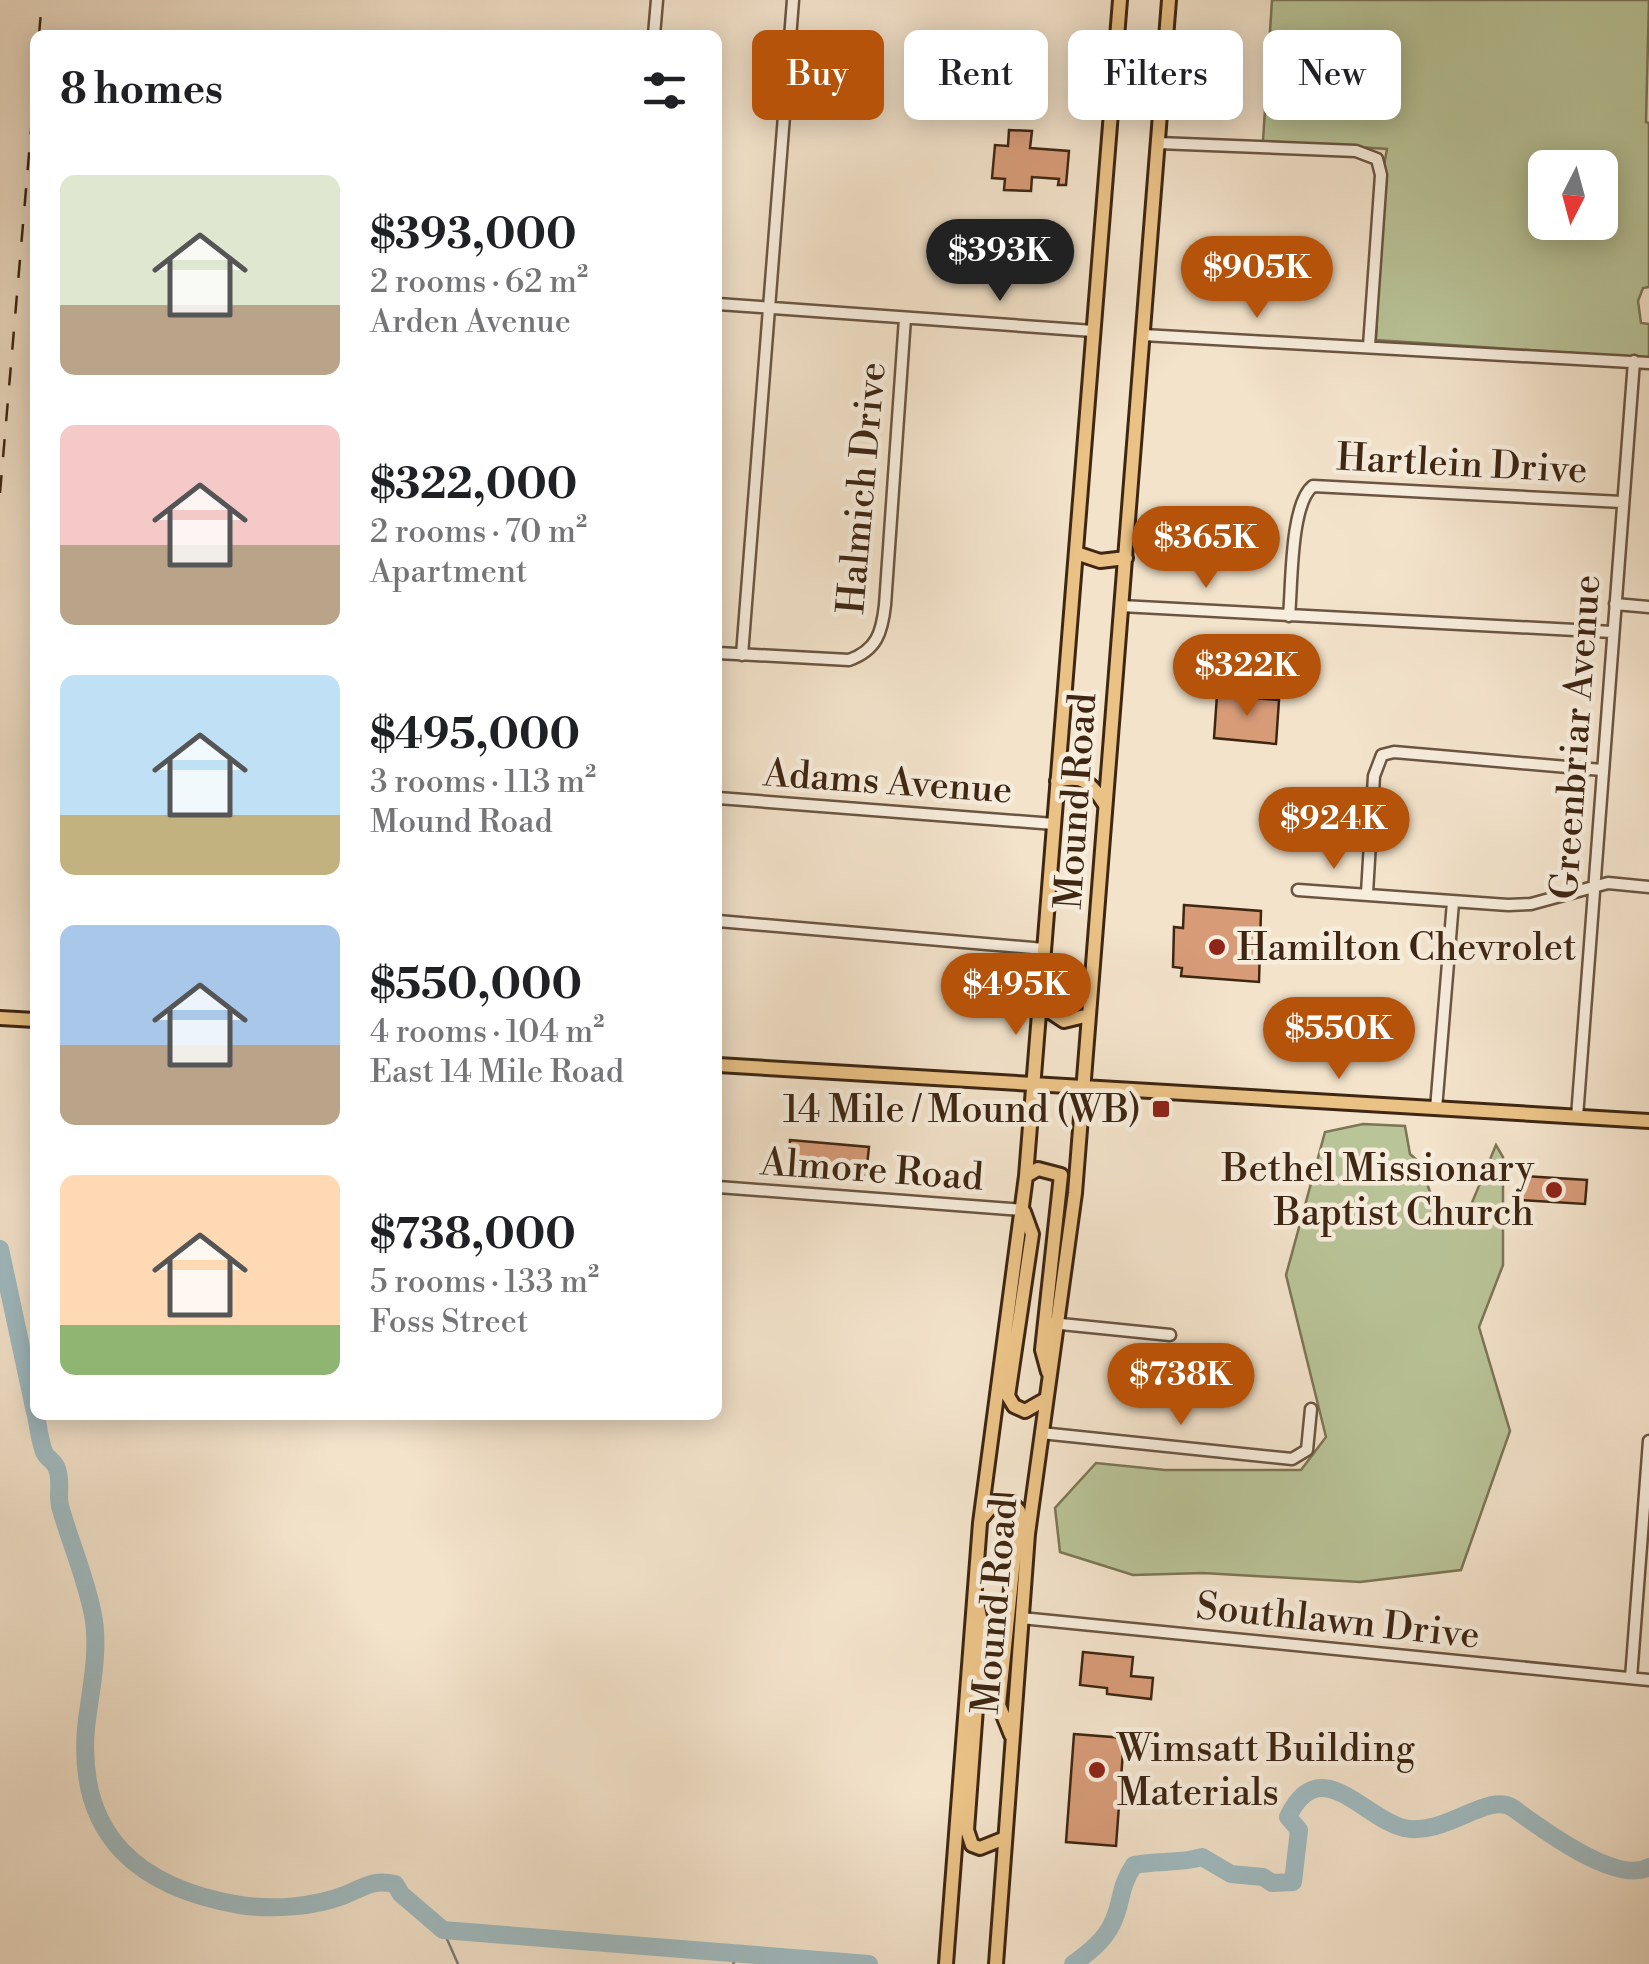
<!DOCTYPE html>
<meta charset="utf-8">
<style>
body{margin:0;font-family:"Libre Bodoni",serif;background:#f6f6f6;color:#202124;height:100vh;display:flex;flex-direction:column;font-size:38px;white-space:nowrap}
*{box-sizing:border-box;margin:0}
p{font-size:32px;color:#757577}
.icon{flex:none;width:55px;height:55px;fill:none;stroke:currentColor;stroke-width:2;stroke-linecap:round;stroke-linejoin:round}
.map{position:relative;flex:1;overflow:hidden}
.sheet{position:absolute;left:30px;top:30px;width:692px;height:1390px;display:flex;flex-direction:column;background:#fff;border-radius:15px;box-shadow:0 5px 25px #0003}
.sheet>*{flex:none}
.top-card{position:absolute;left:752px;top:30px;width:745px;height:90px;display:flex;gap:20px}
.needle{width:65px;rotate:186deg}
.controls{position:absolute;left:1528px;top:150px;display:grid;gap:20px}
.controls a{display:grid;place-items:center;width:90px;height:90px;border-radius:15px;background:#fff;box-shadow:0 5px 25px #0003;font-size:50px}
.price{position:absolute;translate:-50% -85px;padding:0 22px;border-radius:35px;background:#b45309;color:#fff;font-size:32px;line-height:65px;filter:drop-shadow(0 2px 5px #0008)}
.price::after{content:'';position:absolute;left:50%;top:60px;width:30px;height:22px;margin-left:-15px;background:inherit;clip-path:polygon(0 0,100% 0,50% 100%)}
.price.on{background:#222;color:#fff}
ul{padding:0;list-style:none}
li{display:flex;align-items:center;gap:30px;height:250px;padding:0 30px}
li span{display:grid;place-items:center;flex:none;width:280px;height:200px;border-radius:15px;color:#555}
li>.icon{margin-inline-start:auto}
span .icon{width:120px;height:120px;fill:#fffc;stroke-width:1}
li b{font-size:42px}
h2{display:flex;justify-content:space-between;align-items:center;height:120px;padding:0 30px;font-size:42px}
.pill{padding:0 35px;border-radius:15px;background:#fff;box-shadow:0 5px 25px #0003;font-size:35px;line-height:90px}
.pill.on{background:#b45309;color:#fff}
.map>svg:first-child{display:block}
</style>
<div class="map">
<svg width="1649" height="1964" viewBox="0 0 1649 1964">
<rect width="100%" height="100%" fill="#f3e3cb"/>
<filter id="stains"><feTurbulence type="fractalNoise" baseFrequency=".002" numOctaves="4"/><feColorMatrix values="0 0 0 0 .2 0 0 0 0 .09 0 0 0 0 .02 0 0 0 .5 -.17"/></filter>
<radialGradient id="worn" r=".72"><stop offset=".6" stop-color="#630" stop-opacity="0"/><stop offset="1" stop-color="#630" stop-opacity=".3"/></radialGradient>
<path fill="#b9c498" stroke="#7c7556" stroke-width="2.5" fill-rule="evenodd" d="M1272,0H1649L1646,122L1649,123V287L1643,288L1638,301L1641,323L1649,324V358L1376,340L1383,171L1387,149L1263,141ZM1545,168H1600V222H1545Z
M1363,1124L1405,1126L1410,1154L1420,1163L1430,1192L1446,1206L1471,1205L1496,1145L1503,1157V1265L1479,1327L1510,1431L1461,1570L1360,1582L1203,1573L1133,1575L1060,1552L1055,1508L1096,1463L1165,1470H1301L1326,1437L1286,1275L1325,1132Z"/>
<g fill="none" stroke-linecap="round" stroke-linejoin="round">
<path stroke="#797f7b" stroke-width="2.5" d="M443,1930L458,1964
M733,1964L738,1955"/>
<path stroke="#a0bbc1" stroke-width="18" d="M0,1249L35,1412
M36,1415C38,1427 40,1441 44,1452C47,1459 55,1461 57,1469C62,1482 57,1494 60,1506C70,1542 86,1578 93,1615C100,1651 90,1692 86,1728C77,1836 139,1888 240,1905C273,1910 314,1907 345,1895C364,1887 373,1879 395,1884L401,1894L443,1930L869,1964
M1073,1964C1088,1953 1104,1941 1112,1924C1123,1902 1118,1889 1134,1865C1157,1860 1179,1864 1202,1857L1231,1874L1263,1877L1272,1883L1293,1882L1299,1830L1288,1817C1320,1750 1364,1819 1404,1828C1445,1837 1488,1791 1513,1808C1540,1828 1617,1885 1649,1867"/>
</g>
<path fill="#d79b78" stroke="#3e2613" stroke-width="2.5" d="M1009,130L1032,131L1030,148L1069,151L1066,185H1058L1059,179L1032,177L1031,191L1004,190L1005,179L992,178L995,145L1008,146Z
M1217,695L1279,700L1276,744L1214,738Z
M1184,905L1261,911L1259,982L1181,976L1182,968L1173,967L1174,927L1183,928Z
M790,1140L869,1147L866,1175L788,1169Z
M1523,1176L1587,1180L1585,1204L1521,1200Z
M1083,1652L1133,1657L1131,1676L1153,1678L1151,1699L1107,1694V1688L1080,1685Z
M1074,1734L1124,1738L1116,1846L1066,1842Z"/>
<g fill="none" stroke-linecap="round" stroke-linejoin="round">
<g stroke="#6b5541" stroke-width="15">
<path id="minor" d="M654,35L657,0
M1158,143L1356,151L1377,159L1381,175L1369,346
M718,304L1093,331
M1143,335L1649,363
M1615,604L1649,607
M1121,606L1612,632
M1289,616C1292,586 1290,504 1313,486L1622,502
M718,653L849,660C877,650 882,632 885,605L905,318
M742,655L793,0
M718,798L1054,824
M1298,890L1508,905L1531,904L1608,883L1649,887
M1367,893L1374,776L1382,755L1394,752L1602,770
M718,921L1044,949
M1436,1109L1453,902
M1577,1117L1634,361
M718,1187L1023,1210
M1051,1323L1170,1335
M1041,1433L1292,1459L1307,1450L1311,1409
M1021,1618L1649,1680
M1631,1678L1649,1441"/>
</g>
<g stroke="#3e2613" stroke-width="18">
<path id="major" d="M1076,553L1100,561L1126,558
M1057,781C1084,774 1091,783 1105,805
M1042,995L1052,1013L1064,1021L1089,1015
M0,1018L35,1020
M718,1065L1649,1121
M1026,1176L1038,1169L1061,1175L1042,1350L1048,1372
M1024,1212L1032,1234L1008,1396L1014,1406L1025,1411L1046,1399
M983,1517L995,1502L1012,1503L1019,1511L999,1705L1011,1735
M978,1607L982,1627L967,1830L972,1845L980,1848L1005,1838
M946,1964L980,1523L1026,1176L1120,0
M996,1964L1028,1534L1075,1193L1169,0"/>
</g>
<use href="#minor" stroke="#f7eddd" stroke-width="10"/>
<use href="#major" stroke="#eac286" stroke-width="12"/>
<path stroke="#3e2613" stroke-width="2.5" stroke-dasharray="18 18" stroke-linecap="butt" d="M39,35L42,0
M0,493L35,84"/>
</g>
<g fill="#8f2418" stroke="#f7eddd" stroke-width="4">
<circle cx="1217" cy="947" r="10"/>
<rect x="1151" y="1099" width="20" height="20" rx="5"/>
<circle cx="1554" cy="1190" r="10"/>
<circle cx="1097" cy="1770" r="10"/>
</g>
<g text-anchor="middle" stroke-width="9" stroke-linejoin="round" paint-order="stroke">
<g font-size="38" fill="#3e2613" stroke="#f7eddd">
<text transform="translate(1462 463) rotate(3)" y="13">Hartlein Drive</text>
<text transform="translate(861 488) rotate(-85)" y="13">Halmich Drive</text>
<text transform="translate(1575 737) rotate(-86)" y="13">Greenbriar Avenue</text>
<text transform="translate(888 781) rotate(4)" y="13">Adams Avenue</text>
<text transform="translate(1075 801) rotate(-86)" y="13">Mound Road</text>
<text transform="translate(872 1169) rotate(4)" y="13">Almore Road</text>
<text transform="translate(994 1606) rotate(-85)" y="13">Mound Road</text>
<text transform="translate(1338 1620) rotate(6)" y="13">Southlawn Drive</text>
</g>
<g font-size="38" fill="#3e2613" stroke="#f7eddd" text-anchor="start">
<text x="1237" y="960">Hamilton Chevrolet</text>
<text x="1141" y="1122" text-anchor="end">14 Mile / Mound (WB)</text>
<text x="1534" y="1181" text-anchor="end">Bethel Missionary<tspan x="1534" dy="44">Baptist Church</tspan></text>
<text x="1117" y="1761">Wimsatt Building<tspan x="1117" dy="44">Materials</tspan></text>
</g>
</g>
<rect width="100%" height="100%" filter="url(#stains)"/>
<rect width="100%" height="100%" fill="url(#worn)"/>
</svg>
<div class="controls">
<a><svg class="needle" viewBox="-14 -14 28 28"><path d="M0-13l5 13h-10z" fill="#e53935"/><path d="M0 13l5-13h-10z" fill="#757577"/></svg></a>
</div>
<b class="price on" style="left:1000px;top:304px">$393K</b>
<b class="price" style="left:1257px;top:321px">$905K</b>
<b class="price" style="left:1206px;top:591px">$365K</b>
<b class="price" style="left:1247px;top:719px">$322K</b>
<b class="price" style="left:1334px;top:872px">$924K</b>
<b class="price" style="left:1016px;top:1038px">$495K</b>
<b class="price" style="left:1339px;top:1082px">$550K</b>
<b class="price" style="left:1181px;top:1428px">$738K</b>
<div class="top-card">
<a class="pill on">Buy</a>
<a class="pill">Rent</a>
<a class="pill">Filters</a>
<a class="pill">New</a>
</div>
<section class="sheet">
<h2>8 homes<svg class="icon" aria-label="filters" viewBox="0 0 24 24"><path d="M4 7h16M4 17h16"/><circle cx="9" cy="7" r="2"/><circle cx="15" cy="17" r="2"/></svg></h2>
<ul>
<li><span style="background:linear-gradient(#dfe7d0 65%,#b9a48a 0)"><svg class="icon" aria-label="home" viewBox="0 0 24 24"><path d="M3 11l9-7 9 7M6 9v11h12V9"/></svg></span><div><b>$393,000</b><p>2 rooms · 62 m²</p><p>Arden Avenue</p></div></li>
<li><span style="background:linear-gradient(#f6c9c9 60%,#b9a48a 0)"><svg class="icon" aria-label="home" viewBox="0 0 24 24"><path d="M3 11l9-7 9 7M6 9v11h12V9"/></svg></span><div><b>$322,000</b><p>2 rooms · 70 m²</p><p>Apartment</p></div></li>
<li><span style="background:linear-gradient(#bfe0f5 70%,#c2b280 0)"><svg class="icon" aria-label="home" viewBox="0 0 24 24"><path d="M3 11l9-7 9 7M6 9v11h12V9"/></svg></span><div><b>$495,000</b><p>3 rooms · 113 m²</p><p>Mound Road</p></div></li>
<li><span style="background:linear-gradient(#a9c7e8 60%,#b9a48a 0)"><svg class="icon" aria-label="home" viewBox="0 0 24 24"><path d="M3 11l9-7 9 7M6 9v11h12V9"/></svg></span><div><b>$550,000</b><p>4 rooms · 104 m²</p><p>East 14 Mile Road</p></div></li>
<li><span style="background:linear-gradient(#ffd9b3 75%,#8fb573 0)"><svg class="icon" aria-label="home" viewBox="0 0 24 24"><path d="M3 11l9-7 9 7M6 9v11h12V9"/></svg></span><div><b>$738,000</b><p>5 rooms · 133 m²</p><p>Foss Street</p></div></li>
</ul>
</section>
</div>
